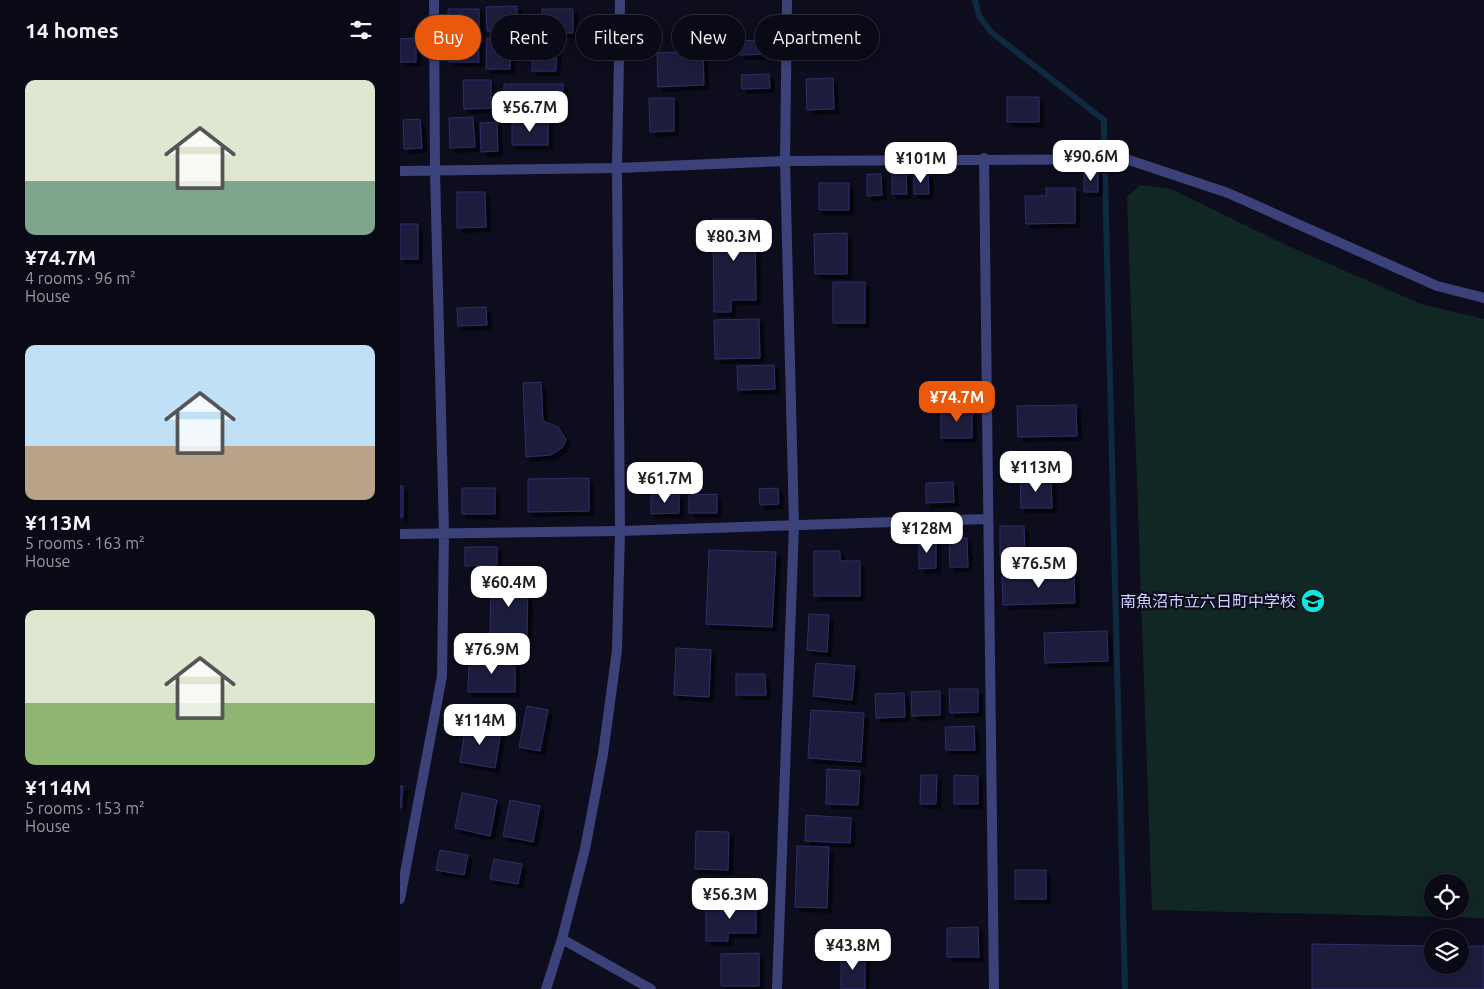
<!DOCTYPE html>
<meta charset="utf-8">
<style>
body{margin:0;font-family:Ubuntu,"Noto Sans JP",sans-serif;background:#181823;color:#f1f3f6;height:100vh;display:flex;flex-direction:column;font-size:19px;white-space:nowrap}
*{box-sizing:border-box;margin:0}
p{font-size:16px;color:#999aa1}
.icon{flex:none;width:28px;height:28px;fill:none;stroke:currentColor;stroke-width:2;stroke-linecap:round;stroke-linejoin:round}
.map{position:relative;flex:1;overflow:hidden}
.side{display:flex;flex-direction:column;background:#0a0a16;width:400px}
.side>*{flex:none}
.top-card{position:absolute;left:15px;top:15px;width:475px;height:45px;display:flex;gap:10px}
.controls{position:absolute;left:1024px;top:874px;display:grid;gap:10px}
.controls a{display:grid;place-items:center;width:45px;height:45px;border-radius:50%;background:#0a0a16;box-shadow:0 2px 8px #0003,0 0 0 1px #2a2b35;font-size:25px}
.price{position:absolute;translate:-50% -42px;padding:0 11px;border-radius:10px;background:#fff;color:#222;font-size:16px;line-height:32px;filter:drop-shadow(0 1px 2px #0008)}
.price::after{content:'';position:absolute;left:50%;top:30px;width:15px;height:11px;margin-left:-8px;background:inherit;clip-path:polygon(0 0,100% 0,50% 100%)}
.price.selected{background:#ea580c;color:#fff}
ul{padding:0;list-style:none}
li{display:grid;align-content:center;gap:10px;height:265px;padding:0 25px}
li span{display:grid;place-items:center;height:155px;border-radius:10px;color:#555}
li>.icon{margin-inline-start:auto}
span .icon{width:90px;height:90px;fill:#fffc;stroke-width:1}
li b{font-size:21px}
h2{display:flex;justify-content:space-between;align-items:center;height:60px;padding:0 25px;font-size:21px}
.pill{padding:0 18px;border-radius:22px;background:#0a0a16;box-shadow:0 2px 8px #0003,0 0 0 1px #2a2b35;font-size:18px;line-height:45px}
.pill.selected{background:#ea580c;color:#fff}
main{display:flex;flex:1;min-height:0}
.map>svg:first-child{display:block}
</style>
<main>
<section class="side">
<h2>14 homes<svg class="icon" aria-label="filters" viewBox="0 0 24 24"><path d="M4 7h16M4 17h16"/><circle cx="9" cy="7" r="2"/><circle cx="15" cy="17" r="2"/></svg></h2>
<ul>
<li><span style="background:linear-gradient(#dfe7d0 65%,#7fa58c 0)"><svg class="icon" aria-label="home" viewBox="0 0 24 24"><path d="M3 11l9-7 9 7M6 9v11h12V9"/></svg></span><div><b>¥74.7M</b><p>4 rooms · 96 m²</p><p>House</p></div></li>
<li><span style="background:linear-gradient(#bfe0f5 65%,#b9a48a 0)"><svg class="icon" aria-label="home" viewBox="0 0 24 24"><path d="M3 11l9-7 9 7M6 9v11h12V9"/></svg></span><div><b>¥113M</b><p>5 rooms · 163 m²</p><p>House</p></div></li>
<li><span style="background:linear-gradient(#dfe7d0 60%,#8fb573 0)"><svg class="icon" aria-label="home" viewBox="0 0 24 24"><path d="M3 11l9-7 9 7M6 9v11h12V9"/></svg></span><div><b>¥114M</b><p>5 rooms · 153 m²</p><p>House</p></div></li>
</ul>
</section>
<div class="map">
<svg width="1084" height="989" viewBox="0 0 1084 989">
<defs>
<filter id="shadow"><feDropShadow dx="4.5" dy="4.5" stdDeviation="0" flood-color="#0009"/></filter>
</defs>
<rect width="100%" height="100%" fill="#0d0d1e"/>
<path fill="#112723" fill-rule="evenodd" d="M740,185L771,189L888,246L1021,304L1084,319V918L752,910L727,197ZM1032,882H1060V910H1032Z"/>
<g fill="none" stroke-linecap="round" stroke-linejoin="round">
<path stroke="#0e2a40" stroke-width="6" d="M575,0L579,16L591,32L704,120V140
M705,176L725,989"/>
</g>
<path fill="#1c1a3e" stroke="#302e68" filter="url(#shadow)" d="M117,6V30L87,31L86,7Z
M48,9H79V33H49Z
M142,9H173V33H143Z
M440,21L441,52H414L413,22Z
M16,38V62H0V39Z
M48,38H78L79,62H48Z
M87,38L111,39L110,69H86Z
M133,40L157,41L156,71H132Z
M367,40L368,54L340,55L339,41Z
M303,51L304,85L258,87L257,53Z
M369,74L370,88L342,89L341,75Z
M433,78L434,109L407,110L406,79Z
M63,80H91V108L64,109Z
M104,84H163L162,111H104Z
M607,97H639V122H607Z
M249,98H274V131L250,132Z
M73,117L75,147L50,148L49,118Z
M20,119L22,148L4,149L3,120Z
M112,121H148V145H112Z
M97,122L98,151L81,152L80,123Z
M684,171H698V192H684Z
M492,173H506L507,194H492Z
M514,173H528L529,194H514Z
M467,174H481L482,195L467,196Z
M419,183H449V210H419Z
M646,188H675V223L626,224L625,196H646Z
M57,192H85L86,227L57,228Z
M313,219H355L356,300H331V312H314Z
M0,224H18V259H0Z
M447,233V274H415L414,234Z
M433,282H465V323H433Z
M86,307L87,325L58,326L57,308Z
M359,319L360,358L315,359L314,320Z
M374,365L375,389L338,390L337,366Z
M141,382L143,421L158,427L166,439L163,447L151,455L126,457L123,383Z
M676,405L677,436L618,437L617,406Z
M572,407V438H541V408Z
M651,477L652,508H621L620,478Z
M189,478V511L128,512V479Z
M553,482L554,502L526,503V483Z
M0,486H3V517H0Z
M62,488H95V514H62Z
M378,488L379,504L360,505L359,489Z
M317,494V513H289V495Z
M251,495H279V513L251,514Z
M600,526H624L625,555L600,556Z
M549,538H567L568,567H550Z
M519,540H536V568L519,569Z
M65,547H97V565L65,566Z
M309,550L376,552L372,627L306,624Z
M414,551H440V561H460V596H414Z
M674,573L675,603L603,605L602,576Z
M91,578H128L127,637H90Z
M409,614L429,615L427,652L407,650Z
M707,631L708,661L645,663L644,633Z
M276,648L311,650L309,697L274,695Z
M69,658H115V692H68Z
M416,663L455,666L452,700L413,696Z
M336,674H365L366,695H336Z
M549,689H578V712L550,713Z
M540,691V715L512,716L511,692Z
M504,693L505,717L476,718L475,694Z
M127,706L148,710L140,751L119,747Z
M411,710L464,713L461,762L408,758Z
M66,724L101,730L95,768L60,762Z
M574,726L575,750H546L545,727Z
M427,769L460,771L458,805L426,804Z
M521,775H537L536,804H520Z
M554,775L578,776V804H554Z
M0,786H3L1,808H0Z
M62,793L97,800L90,836L55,828Z
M110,800L140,806L133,842L103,836Z
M406,815L451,818L450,843L405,841Z
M296,831L329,832L328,870L295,869Z
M397,846L429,847L427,908L395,907Z
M40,850L68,855L64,875L36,870Z
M94,859L122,864L118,884L90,879Z
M615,870H646V899H615Z
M306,903H356V933H328V941H306Z
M578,927L579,957H547V928Z
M912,944L1032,946V965H1060V946H1084V989H912Z
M359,953V986H321V954Z
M441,953H465V989H441Z"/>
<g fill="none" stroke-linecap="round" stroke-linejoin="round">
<path stroke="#3b427a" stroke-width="10" d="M584,158L594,989
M0,171L217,168L385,161L726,159L828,193L1037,286L1084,298
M0,534L220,531L587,519
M0,899L42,676L44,533L35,171L34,0
M162,939L251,989
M377,989L394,526L385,161L387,0"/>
<path stroke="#3b427a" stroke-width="10" d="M146,989L162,939L185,849L203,754L217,650L220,531L217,168L220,0"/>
</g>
<defs>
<g id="school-disc" transform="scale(1.25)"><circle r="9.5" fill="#0de8dc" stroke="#0d0d1e"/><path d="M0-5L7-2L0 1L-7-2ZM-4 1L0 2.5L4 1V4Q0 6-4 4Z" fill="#111"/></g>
</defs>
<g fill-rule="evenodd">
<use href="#school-disc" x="913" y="601"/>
</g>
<g text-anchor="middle" stroke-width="4.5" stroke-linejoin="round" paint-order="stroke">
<g font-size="16" fill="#cdcffc" stroke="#0d0d1e" text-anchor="end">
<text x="896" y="607">南魚沼市立六日町中学校</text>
</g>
</g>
</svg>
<div class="controls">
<a><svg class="icon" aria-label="locate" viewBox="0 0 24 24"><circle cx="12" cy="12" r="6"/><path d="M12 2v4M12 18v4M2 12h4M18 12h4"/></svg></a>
<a><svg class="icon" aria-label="layers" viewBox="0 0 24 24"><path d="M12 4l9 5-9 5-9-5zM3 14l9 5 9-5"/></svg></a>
</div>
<b class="price" style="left:130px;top:133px">¥56.7M</b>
<b class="price" style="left:691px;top:182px">¥90.6M</b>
<b class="price" style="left:521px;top:184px">¥101M</b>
<b class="price" style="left:334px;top:262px">¥80.3M</b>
<b class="price selected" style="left:557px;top:423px">¥74.7M</b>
<b class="price" style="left:636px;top:493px">¥113M</b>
<b class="price" style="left:265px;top:504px">¥61.7M</b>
<b class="price" style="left:527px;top:554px">¥128M</b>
<b class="price" style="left:639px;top:589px">¥76.5M</b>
<b class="price" style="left:109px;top:608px">¥60.4M</b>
<b class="price" style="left:92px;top:675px">¥76.9M</b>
<b class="price" style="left:80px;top:746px">¥114M</b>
<b class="price" style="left:330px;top:920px">¥56.3M</b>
<b class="price" style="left:453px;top:971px">¥43.8M</b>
<div class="top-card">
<a class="pill selected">Buy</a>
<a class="pill">Rent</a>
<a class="pill">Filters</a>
<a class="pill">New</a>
<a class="pill">Apartment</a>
</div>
</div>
</main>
